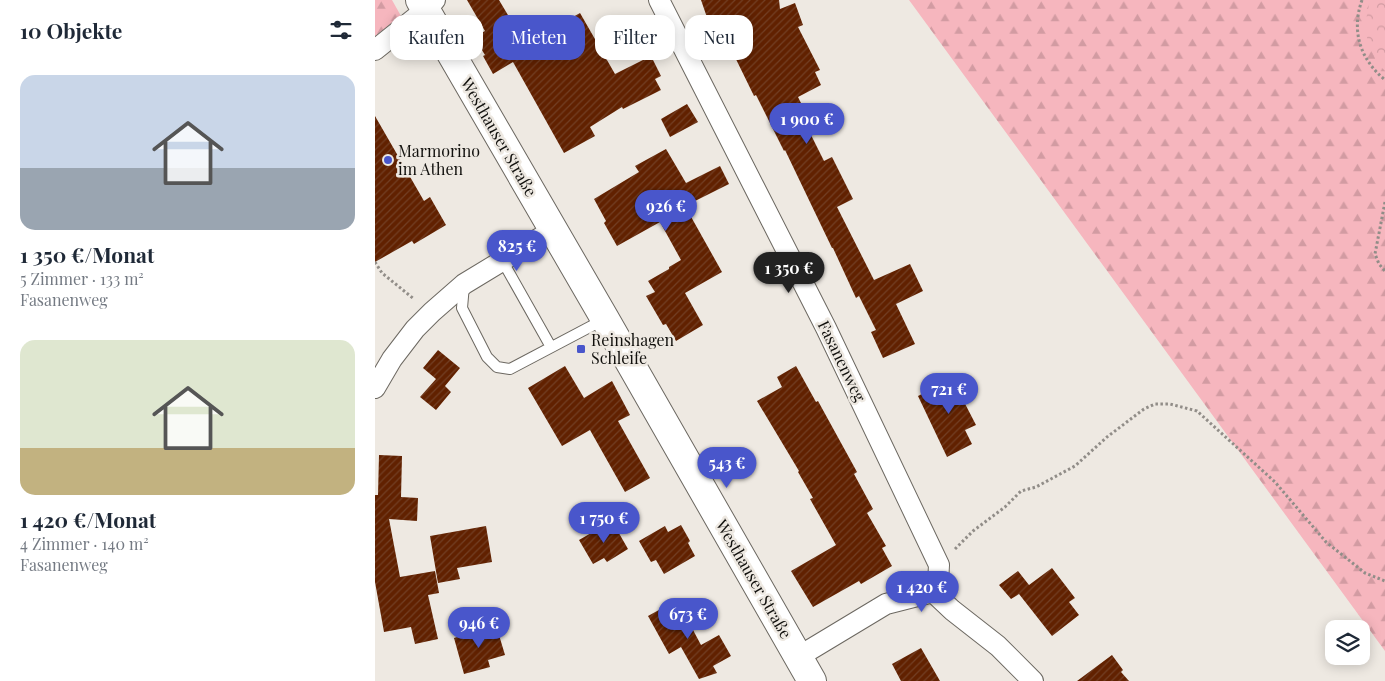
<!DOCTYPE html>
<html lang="de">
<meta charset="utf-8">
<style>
body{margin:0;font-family:"Playfair Display",serif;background:#f2f2f3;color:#1f2937;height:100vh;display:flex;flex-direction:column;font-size:19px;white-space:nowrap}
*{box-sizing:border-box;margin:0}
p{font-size:16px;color:#747a83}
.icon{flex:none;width:28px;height:28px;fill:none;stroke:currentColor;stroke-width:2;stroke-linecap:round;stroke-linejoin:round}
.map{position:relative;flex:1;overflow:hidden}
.details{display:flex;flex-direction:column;background:#fff;width:375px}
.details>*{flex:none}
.hud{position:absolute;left:15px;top:15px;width:475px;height:45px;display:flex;gap:10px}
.tools{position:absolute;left:950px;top:620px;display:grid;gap:10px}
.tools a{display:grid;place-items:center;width:45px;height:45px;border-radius:10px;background:#fff;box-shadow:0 2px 12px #0003;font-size:25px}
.price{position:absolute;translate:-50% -42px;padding:0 11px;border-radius:18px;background:#4956cb;color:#fff;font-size:16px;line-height:32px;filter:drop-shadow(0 1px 2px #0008)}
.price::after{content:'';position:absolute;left:50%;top:30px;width:15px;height:11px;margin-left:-8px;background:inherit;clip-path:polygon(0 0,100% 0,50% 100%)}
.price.current{background:#222;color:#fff}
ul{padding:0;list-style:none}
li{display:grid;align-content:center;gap:10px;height:265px;padding:0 20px}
li span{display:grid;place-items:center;height:155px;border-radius:15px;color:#555}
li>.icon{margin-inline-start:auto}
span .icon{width:90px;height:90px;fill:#fffc;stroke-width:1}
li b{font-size:21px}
h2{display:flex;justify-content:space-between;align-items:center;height:60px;padding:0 20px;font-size:21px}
.tag{padding:0 18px;border-radius:15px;background:#fff;box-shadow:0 2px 12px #0003;font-size:18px;line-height:45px}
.tag.current{background:#4956cb;color:#fff}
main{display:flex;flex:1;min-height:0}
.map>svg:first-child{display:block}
</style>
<main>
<section class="details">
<h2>10 Objekte<svg class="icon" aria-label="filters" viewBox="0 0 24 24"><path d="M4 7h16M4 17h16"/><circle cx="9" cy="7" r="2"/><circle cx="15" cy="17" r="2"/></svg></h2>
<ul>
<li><span style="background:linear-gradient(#c9d6e8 60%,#9aa5b1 0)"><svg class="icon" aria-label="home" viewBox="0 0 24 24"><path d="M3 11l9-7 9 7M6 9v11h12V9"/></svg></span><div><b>1 350 €/Monat</b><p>5 Zimmer · 133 m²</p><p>Fasanenweg</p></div></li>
<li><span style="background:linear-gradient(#dfe7d0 70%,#c2b280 0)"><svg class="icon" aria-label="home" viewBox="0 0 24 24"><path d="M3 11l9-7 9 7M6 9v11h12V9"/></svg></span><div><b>1 420 €/Monat</b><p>4 Zimmer · 140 m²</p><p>Fasanenweg</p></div></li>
</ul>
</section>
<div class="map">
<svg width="1010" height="681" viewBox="0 0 1010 681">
<defs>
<pattern id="forest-firs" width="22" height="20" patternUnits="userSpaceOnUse" patternTransform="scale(1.25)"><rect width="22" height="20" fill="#f6b6be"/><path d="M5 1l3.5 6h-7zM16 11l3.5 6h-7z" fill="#d29ba2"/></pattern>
<pattern id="park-crowns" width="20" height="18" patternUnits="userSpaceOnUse" patternTransform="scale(1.25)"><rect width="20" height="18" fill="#f6b6be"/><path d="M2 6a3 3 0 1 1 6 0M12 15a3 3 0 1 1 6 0" fill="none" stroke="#d29ba2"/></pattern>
<pattern id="building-hatch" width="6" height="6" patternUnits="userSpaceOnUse" patternTransform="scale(1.25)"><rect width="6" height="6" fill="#612100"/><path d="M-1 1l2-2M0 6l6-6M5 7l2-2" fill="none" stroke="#723f24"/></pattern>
</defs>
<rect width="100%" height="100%" fill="#eee9e2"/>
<path fill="url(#forest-firs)" d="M0,0H17L26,16L0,36Z
M534,0H1010V651Z"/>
<path fill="url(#park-crowns)" d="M995,0H1010V71L1001,61L990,32L992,14Z"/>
<path fill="url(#building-hatch)" d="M92,0H124L150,44L205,13L240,74L276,56L286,76L280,79L286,90L248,109L247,107L215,127L220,136L189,153L138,62L118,74L108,56L110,55L99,37L110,31Z
M326,0H404L405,9L420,3L428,25L423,27L445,70L440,72L446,85L423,97L426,103L421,105L449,161L457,157L478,199L462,207L499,280L535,264L548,291L521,304L540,344L508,358L496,332L501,330L484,296L481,298L458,248H457L410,150L409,151L381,95L379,96L357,51L345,55Z
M312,104L323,122L295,137L286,119Z
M0,116L49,201L55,197L71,225L39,244L37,241L0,262Z
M291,149L311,183L345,166L354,184L310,206L347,272L310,293L328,325L301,341L291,324L288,325L271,296L280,292L273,281L294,269V267L306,260L285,222L242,246L229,223L231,221L219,199L264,172L260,166Z
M63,350L85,368L70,386L76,392L61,410L45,397L61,379L48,368Z
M190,366L209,398L237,381L255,415L243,421L275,478L250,492L215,430L187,446L153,388Z
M421,366L441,402L443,401L482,472L479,474L498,509L492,513L511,546L507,548L517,566L486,584L484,581L438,607L416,571L461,545L435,499L438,498L423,472L424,471L382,401L407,387L402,377Z
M585,375L594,393L586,396L601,425L590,430L597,444L572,457L543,396Z
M4,455L27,456L26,497L43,498L42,521L14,519L25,577L60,571L64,593L53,595L63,639L40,644L36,627L9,632L0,582V495H3Z
M237,521L253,549L232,562L229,558L218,564L204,540Z
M306,525L315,541L313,543L320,556L289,574L281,560L276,562L264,541L290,526L293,532Z
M111,526L117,562L82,568L85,579L63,583L55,536Z
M677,568L700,598L694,602L704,615L677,636L644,594L636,599L624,585L643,571L654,585Z
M302,600L326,645L344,635L356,656L338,666L342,673L324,679L306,647L294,654L273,616Z
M121,625L130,655L113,660L115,667L89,674L79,638Z
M546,648L565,681H526L517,664Z
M737,655L748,670L746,672L754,681H702Z"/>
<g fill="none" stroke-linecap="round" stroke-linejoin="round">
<g stroke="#6c6861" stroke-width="12">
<path id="lane" d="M127,260L176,347
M89,285L87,308L112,357L122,367L135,369L228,320"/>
</g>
<g stroke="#6c6861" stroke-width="22">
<path id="street" d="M284,0L451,328L564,565L563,583L558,592
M0,50L50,10L60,0
M0,388L17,359L40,329L57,312L89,284L178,230
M423,657L511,604L558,592L577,610L623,646L658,681"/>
</g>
<g stroke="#6c6861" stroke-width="30">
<path id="secondary" d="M45,0L230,319L437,681"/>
</g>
<path stroke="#918d88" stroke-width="3" stroke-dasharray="2.5 2.5" stroke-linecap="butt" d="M987,0C976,31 985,59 1010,80
M1010,202L1000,254L1004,264L1010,271
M0,262L7,273L39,299
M580,549L598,531L630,507L646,491L661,487L700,466L732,437L769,409L780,404H795L822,411L900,482L951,542L990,573L1010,581"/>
<use href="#lane" stroke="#fff" stroke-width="10"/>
<use href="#street" stroke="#fff" stroke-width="20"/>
<use href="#secondary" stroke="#fff" stroke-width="28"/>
</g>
<g fill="#4956cb" stroke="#eee9e2" stroke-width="2">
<circle cx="13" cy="160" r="5"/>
<rect x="201" y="344" width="10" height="10" rx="2.5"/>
</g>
<g text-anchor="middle" stroke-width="5" stroke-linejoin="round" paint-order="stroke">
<g font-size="16" fill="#11100d" stroke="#eee9e2">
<text transform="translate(124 137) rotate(60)" y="6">Westhauser Straße</text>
<text transform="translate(467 361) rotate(64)" y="6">Fasanenweg</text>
<text transform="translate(379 579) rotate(60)" y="6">Westhauser Straße</text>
</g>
<g font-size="16" fill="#11100d" stroke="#eee9e2" text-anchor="start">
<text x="23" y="157">Marmorino<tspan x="23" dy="18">im Athen</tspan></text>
<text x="216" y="346">Reinshagen<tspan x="216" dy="18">Schleife</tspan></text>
</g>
</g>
</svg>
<div class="tools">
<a><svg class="icon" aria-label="layers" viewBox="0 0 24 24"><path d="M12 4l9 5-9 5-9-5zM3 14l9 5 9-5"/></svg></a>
</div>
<b class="price" style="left:432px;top:145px">1 900 €</b>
<b class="price" style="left:291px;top:232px">926 €</b>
<b class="price" style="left:142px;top:272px">825 €</b>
<b class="price current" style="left:414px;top:294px">1 350 €</b>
<b class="price" style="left:574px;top:415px">721 €</b>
<b class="price" style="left:352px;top:489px">543 €</b>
<b class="price" style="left:229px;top:544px">1 750 €</b>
<b class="price" style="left:547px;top:613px">1 420 €</b>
<b class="price" style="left:313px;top:640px">673 €</b>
<b class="price" style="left:104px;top:649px">946 €</b>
<div class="hud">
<a class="tag">Kaufen</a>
<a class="tag current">Mieten</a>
<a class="tag">Filter</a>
<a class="tag">Neu</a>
</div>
</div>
</main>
